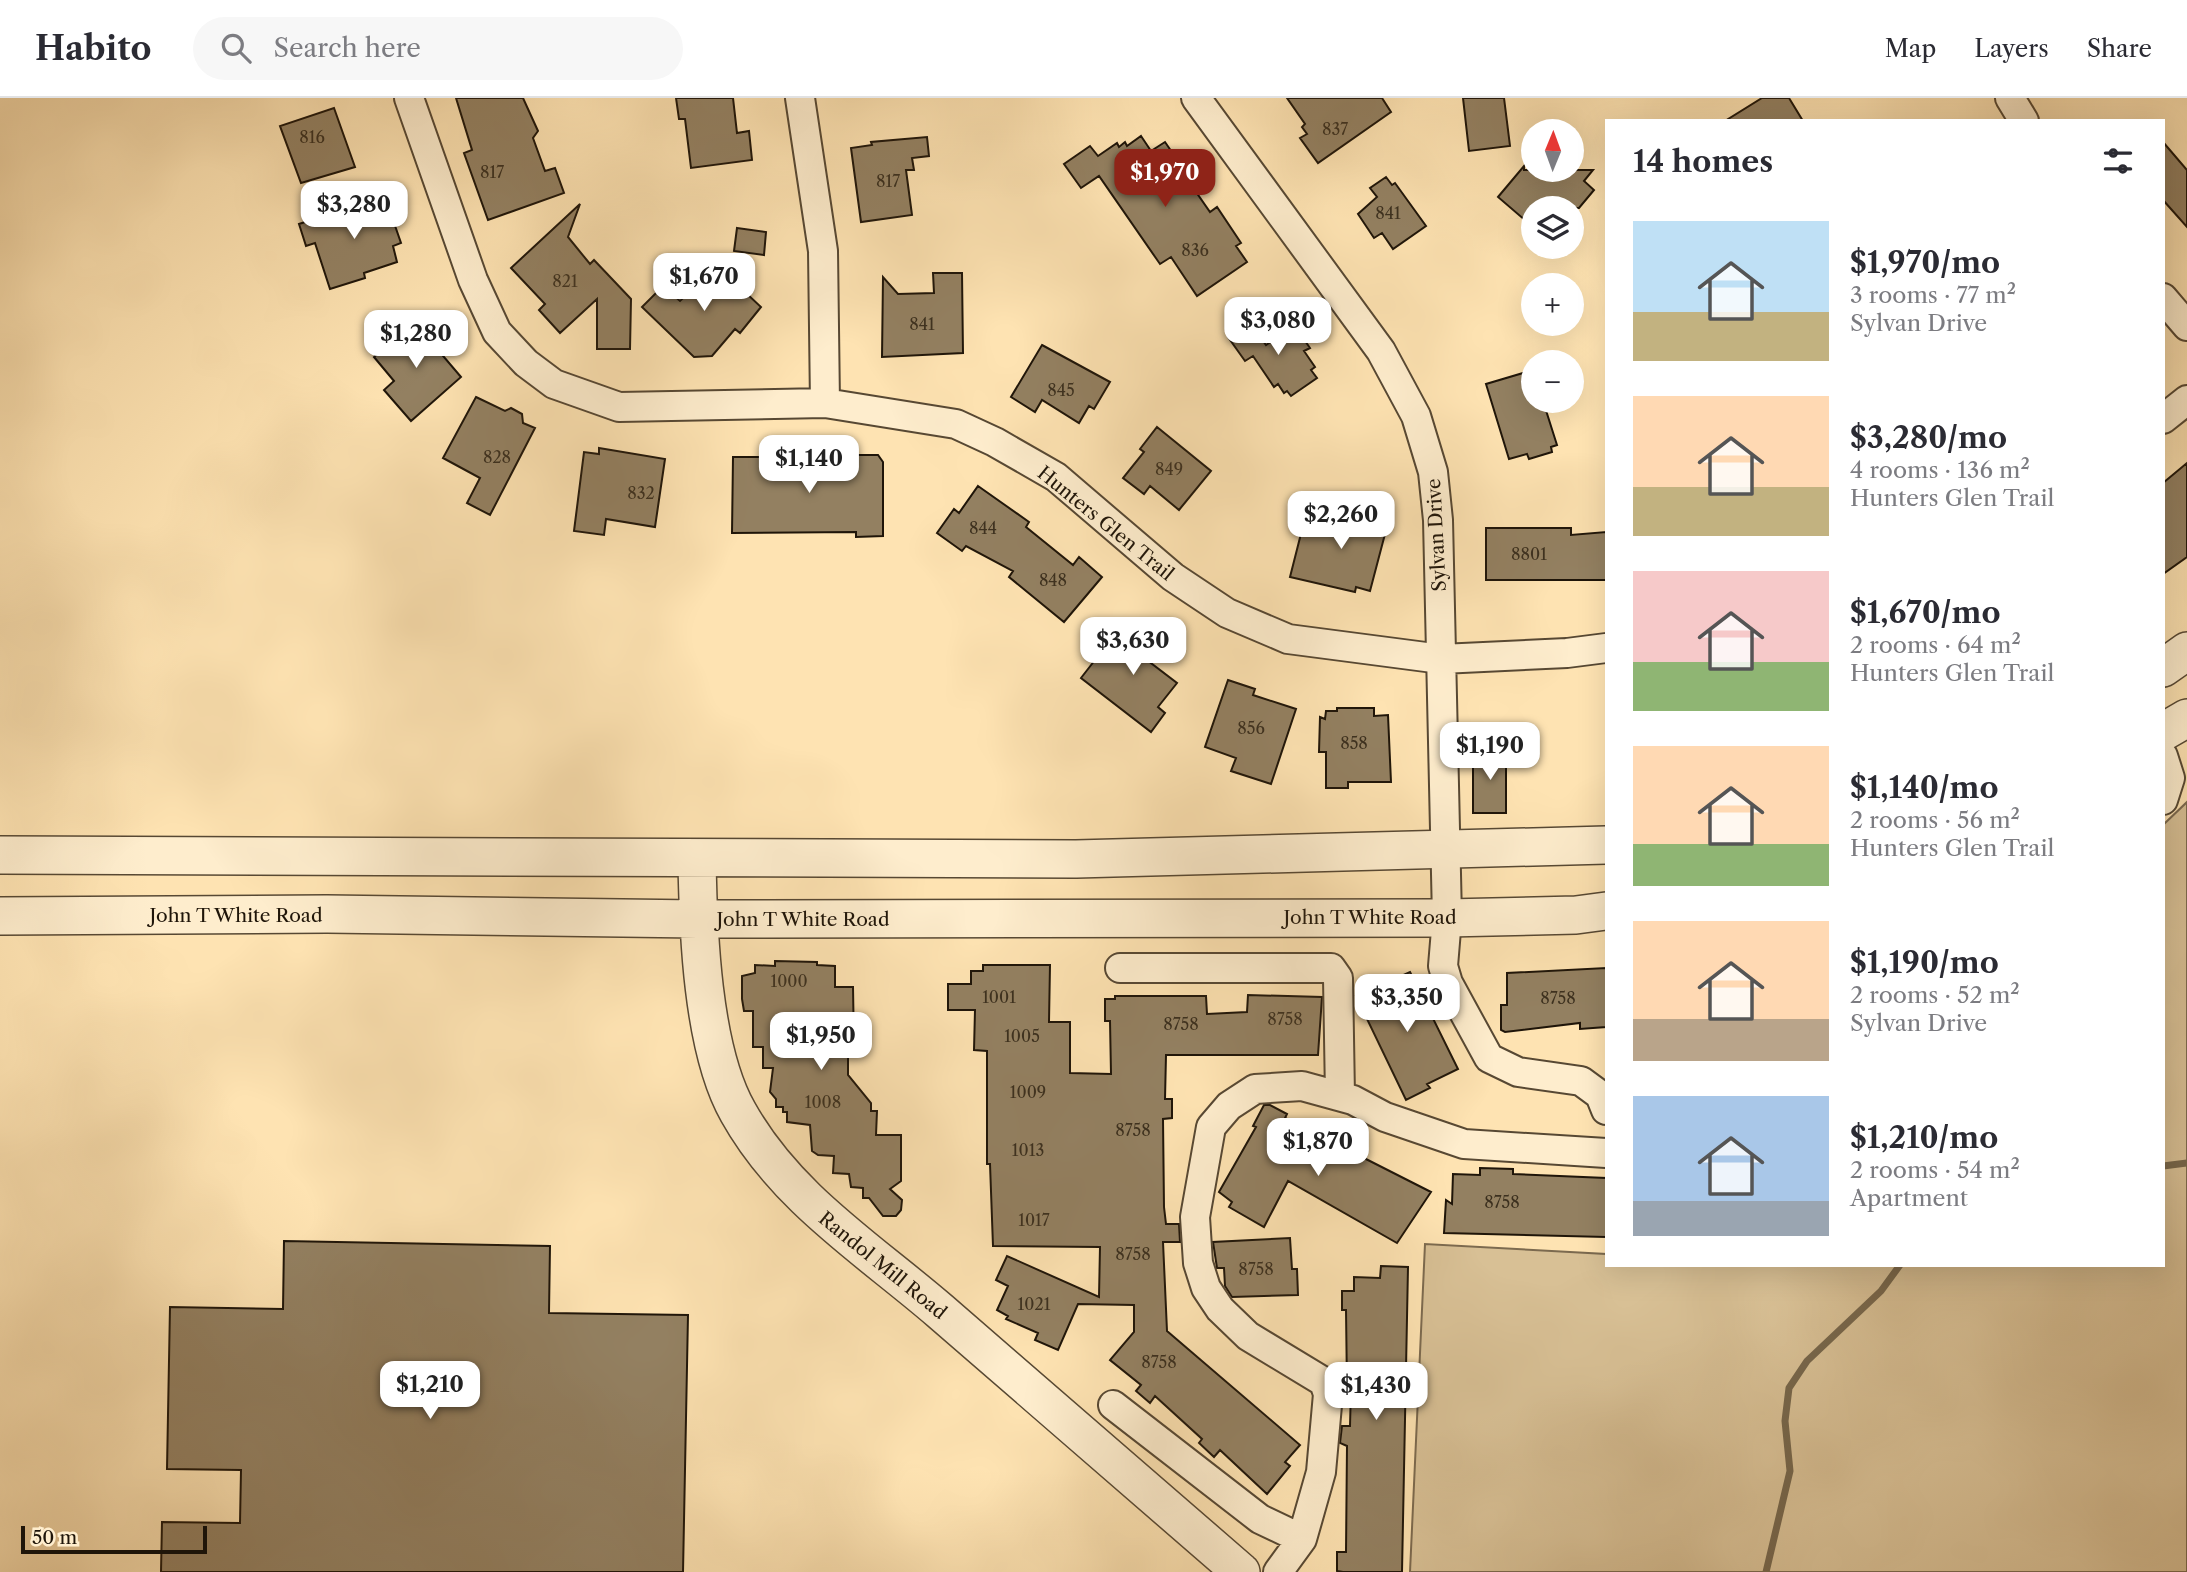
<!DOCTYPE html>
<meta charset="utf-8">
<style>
body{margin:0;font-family:"Libre Caslon Text",serif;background:#f7f7f7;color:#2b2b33;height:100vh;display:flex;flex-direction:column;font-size:26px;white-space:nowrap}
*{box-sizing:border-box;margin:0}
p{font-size:23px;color:#7c7c81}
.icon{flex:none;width:38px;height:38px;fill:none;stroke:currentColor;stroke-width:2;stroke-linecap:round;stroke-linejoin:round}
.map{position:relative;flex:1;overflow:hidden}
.drawer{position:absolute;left:1605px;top:21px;width:560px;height:1148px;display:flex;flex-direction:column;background:#fff;border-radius:0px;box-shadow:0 7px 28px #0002}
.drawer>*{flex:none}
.needle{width:46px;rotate:1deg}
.controls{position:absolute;left:1521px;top:21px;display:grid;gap:14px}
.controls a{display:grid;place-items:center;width:63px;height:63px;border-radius:50%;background:#fff;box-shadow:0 7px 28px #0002;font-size:35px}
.scale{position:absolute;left:21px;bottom:18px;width:186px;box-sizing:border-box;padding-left:7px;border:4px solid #1f1509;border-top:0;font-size:19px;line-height:24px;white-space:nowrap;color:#1f1509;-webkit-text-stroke:5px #feedcd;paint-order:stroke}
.price{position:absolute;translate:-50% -60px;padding:0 16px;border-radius:14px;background:#fff;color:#222;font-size:23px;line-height:46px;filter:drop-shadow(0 2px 4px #0008)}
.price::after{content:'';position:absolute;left:50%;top:42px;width:21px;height:16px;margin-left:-10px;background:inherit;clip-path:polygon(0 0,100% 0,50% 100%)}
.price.active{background:#8f2418;color:#fff}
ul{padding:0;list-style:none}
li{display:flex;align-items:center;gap:21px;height:175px;padding:0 28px}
li span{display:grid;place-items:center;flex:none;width:196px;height:140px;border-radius:0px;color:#555}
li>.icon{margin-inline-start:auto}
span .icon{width:84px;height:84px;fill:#fffc;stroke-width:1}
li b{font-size:30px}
h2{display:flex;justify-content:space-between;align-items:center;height:84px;padding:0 28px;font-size:30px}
header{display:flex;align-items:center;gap:42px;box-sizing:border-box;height:98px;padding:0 35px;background:#fff;border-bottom:2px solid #e1e1e2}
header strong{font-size:33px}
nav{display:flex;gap:38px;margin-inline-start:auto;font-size:24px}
.search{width:490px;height:63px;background:#f7f7f7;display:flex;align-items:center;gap:18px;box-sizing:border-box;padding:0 24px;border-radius:38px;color:#7c7c81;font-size:26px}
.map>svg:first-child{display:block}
</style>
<header>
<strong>Habito</strong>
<div class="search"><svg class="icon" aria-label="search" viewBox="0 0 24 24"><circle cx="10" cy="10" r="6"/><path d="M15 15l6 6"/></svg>Search here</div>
<nav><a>Map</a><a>Layers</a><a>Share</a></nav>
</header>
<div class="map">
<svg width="2187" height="1474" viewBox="0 0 2187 1474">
<rect width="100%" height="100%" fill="#fee3b2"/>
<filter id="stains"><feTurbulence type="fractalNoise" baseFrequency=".00286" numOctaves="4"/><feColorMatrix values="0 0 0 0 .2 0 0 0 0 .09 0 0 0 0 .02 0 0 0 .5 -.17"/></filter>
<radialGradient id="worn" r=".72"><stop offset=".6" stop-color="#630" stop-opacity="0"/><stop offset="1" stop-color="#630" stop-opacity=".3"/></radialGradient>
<path fill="#d8c095" stroke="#7c6a4f" stroke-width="2" d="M2187,704V1474H1410L1425,1146L1606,1156V1167H2163V727Z"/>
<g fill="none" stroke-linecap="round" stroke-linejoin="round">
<path stroke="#77674c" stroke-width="7" d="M2163,1068L2187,1065
M1766,1474L1790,1373L1785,1323L1789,1290L1807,1263L1881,1193L1900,1167"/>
</g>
<path fill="#938061" stroke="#1f1509" stroke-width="2" d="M456,0H523L538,33L533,40L545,73L555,70L564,95L488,122L464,55L472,52Z
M676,0H733L737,35L749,33L752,62L691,70L685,21H679Z
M1287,0H1382L1391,14L1318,65L1300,40L1307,36L1302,29L1305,26Z
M1463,0H1504L1510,48L1469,53Z
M1762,0H1789L1803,23H1725Z
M334,10L355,69L301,85L280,28Z
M1141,38L1151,53L1165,44L1176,60L1180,58L1192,73L1185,78L1210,114L1217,109L1241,145L1236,148L1247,164L1197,198L1171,159L1160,166L1099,78L1081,90L1064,66L1090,48L1098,58L1117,45L1119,49L1125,44L1127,48Z
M927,39L929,58L912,60L914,72H906L912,117L861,124L851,50L872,47L871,44Z
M2163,44L2187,72V129L2163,102Z
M1524,68V72H1593L1584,83L1594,92L1579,110H1533V129L1498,99Z
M1386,79L1392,87L1395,85L1426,128L1393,151L1382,135L1374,140L1358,116L1377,99L1370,90Z
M385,99L401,145L393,148L397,164L364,175L365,180L330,191L315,145L306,148L299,126Z
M580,106L568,139L590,166L594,162L631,201L630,251H597V201L560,235L539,212L545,206L511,170Z
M737,130L766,134L764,157L734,153Z
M713,164L761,209L740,235L735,231L712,258L694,259L642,209L663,188L680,203L704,180V175Z
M933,175H962L963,255L882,259L883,179L898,196L934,195Z
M418,221L436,242L432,245L461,279L411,323L384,292L394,283L374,259Z
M1250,224L1266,247L1294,227L1310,250L1304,253L1315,269L1311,272L1317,280L1291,298L1287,293L1284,295L1278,286L1274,289L1253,258L1245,263L1228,239Z
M1042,247L1110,284L1094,311L1089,308L1079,325L1042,302L1035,314L1011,299Z
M1533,272V303H1543L1557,347L1551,349L1552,354L1529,361L1527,356L1509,361L1486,286Z
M476,299L505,313L511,310L522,316L523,325L535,330L490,417L467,405L480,380L443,360Z
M1157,329L1211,373L1179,412L1150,388L1144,396L1123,380L1144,354L1140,351Z
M599,350L665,361L655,429L606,421L604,437L574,433L584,354L599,356Z
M816,357H878L883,364V438L856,439V434L732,435L733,359H816Z
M2187,365V459L2163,476V385Z
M978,388L1029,424L1026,429L1073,467L1079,459L1102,479L1064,524L1009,479L1013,473L966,448L962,453L937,435L954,411L959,415Z
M1362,410L1390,417L1370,493L1356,489L1355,494L1290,479L1306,416L1357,428Z
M1486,430H1571V437L1606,434V482H1486Z
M1140,523L1163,541L1147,562L1177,585L1158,609L1165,615L1151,634L1081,580L1102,553L1105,555L1108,552L1113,556Z
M1228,582L1255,591L1253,597L1296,611L1271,686L1231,673L1236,660L1205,649Z
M1337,610H1374V618L1388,617L1391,684H1348V690H1326V654H1319L1320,619L1325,621L1326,613H1337Z
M1506,652V715H1473V653Z
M775,863L817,864V867L835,868V889H853L854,949H848V977L871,1005V1013H877L876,1037H901V1083L890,1091L902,1102L901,1112L896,1118H883L869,1100H863V1090L851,1089L849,1076L833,1075L834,1058L818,1057L812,1053L810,1027L787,1024V1014H783V1009H776V1001L770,994L773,970H763V949H753V913H744L742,901V878L755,875V867L775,868Z
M983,867H1050L1049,924H1070V975L1111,976L1110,923H1105V901H1115V898H1206L1207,916L1247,914L1248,897L1322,899L1318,957H1166L1165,1001H1172V1020L1163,1021L1164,1109L1166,1126H1179L1180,1144H1163L1167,1233L1300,1347L1285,1364L1290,1368L1267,1396L1220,1352L1214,1359L1199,1345L1202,1341L1155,1298L1150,1305L1136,1293L1141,1287L1110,1262L1134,1234V1207L1078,1206L1058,1252L1035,1242L1038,1235L1006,1221L1008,1218L997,1212L1008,1188L996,1182L1007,1158L1099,1199L1100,1149L993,1148L990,1066H987V953L974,952L975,912H948V886H971V873H983Z
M1606,870V929L1580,931V925L1505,934L1501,932V907H1507V875Z
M1410,874L1458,971L1427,986L1430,990L1406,1002L1356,898Z
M1264,1007H1270L1287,1016L1285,1020L1431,1094L1397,1145L1288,1083L1264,1129L1229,1109L1232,1104L1219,1094L1256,1029L1253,1028Z
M1480,1070L1513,1071V1076L1606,1080V1139L1444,1135L1446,1102L1452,1106L1453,1076L1480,1077Z
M1290,1140L1292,1171H1297L1298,1197L1232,1199L1225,1188L1224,1170H1217L1213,1144Z
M284,1143L550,1148L549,1215L688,1217L683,1474H161L162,1424L240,1425L241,1372L167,1371L170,1209L283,1211Z
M1381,1168L1408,1169L1402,1474H1343L1337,1473V1454H1346L1347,1348L1340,1345L1342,1328H1350L1351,1290H1347L1346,1212H1342V1193H1354V1179L1380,1180Z"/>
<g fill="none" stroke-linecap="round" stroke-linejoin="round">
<g stroke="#574833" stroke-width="32">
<path id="minor" d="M409,0L473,182L497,234L526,265L554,286L619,309L825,305L956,326L995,344L1056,379L1173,479L1227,515L1288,541L1441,561L1567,555L1606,550
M800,0L823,153L825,305
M1196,0L1381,253L1416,318L1433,374L1438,422L1447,820L1443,868L1448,885L1489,960L1518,974L1581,983L1600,997L1606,1012
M2010,0L2024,23
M2163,200L2187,228
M2163,321L2187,302
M2163,658L2170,680L2163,702
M1120,870H1331L1338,880L1340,998
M1113,1307L1260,1421L1302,1441
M1278,1474L1302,1441L1321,1374L1328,1296L1324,1284L1248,1238L1220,1211L1206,1190L1198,1165L1195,1119L1211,1029L1229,1008L1255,991L1302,988L1353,1002L1385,1019L1464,1046L1606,1055"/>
</g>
<g stroke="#574833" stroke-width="40">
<path id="tertiary" d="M2163,570L2187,553
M2163,634L2187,620
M0,757L1076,761L1606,747
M697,760C698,832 702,951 738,1014C786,1100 868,1151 940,1213C1041,1300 1141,1387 1241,1474
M0,818L327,816L698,821L1447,820L1576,817L1606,813"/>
</g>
<use href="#minor" stroke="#feedcd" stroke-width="28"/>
<use href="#tertiary" stroke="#feedcd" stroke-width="37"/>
</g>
<g text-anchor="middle" stroke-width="5" stroke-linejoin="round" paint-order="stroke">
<g font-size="16" fill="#3c301f">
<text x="1335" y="37">837</text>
<text x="312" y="45">816</text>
<text x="492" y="80">817</text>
<text x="888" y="89">817</text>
<text x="1388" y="121">841</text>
<text x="1195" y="158">836</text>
<text x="565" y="189">821</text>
<text x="922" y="232">841</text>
<text x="1061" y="298">845</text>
<text x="497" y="365">828</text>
<text x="1169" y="377">849</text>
<text x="641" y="401">832</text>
<text x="983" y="436">844</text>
<text x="1529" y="462">8801</text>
<text x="1053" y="488">848</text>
<text x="1251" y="636">856</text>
<text x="1354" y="651">858</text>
<text x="789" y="889">1000</text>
<text x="999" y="905">1001</text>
<text x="1558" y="906">8758</text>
<text x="1285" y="927">8758</text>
<text x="1181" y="932">8758</text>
<text x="1022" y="944">1005</text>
<text x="1028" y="1000">1009</text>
<text x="823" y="1010">1008</text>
<text x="1133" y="1038">8758</text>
<text x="1028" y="1058">1013</text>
<text x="1502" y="1110">8758</text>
<text x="1034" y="1128">1017</text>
<text x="1133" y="1162">8758</text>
<text x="1256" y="1177">8758</text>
<text x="1034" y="1212">1021</text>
<text x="1159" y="1270">8758</text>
</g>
<g font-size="19" fill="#1f1509" stroke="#feedcd">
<text transform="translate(1106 425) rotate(39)" y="7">Hunters Glen Trail</text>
<text transform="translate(1436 437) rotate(-93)" y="7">Sylvan Drive</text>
<text x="236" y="824">John T White Road</text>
<text x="1370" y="826">John T White Road</text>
<text x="803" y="828">John T White Road</text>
<text transform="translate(883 1167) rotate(39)" y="7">Randol Mill Road</text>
</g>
</g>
<rect width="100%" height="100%" filter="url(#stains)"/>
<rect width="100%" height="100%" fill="url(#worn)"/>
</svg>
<div class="controls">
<a><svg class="needle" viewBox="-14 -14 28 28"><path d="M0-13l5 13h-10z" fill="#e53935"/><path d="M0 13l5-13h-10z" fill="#7c7c81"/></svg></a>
<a><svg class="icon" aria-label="layers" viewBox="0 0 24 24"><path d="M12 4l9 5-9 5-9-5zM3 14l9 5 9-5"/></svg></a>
<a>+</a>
<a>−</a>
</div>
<div class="scale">50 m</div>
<b class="price active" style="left:1165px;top:111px">$1,970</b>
<b class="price" style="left:354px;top:143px">$3,280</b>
<b class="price" style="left:704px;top:215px">$1,670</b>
<b class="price" style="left:1278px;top:259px">$3,080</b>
<b class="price" style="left:416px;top:272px">$1,280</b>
<b class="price" style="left:809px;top:397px">$1,140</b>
<b class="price" style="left:1341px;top:453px">$2,260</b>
<b class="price" style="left:1133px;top:579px">$3,630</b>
<b class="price" style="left:1490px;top:684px">$1,190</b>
<b class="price" style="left:1407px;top:936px">$3,350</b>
<b class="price" style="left:821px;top:974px">$1,950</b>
<b class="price" style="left:1318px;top:1080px">$1,870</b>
<b class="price" style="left:430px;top:1323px">$1,210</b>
<b class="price" style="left:1376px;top:1324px">$1,430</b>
<section class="drawer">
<h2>14 homes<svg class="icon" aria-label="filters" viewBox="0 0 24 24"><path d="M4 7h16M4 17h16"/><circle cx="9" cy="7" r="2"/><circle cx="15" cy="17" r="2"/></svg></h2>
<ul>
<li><span style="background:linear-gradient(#bfe0f5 65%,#c2b280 0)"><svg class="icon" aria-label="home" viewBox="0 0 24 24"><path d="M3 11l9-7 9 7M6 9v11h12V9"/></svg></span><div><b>$1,970/mo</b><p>3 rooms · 77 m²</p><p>Sylvan Drive</p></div></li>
<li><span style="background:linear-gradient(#ffd9b3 65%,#c2b280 0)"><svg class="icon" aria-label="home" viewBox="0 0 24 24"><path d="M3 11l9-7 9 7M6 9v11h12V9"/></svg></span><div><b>$3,280/mo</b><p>4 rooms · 136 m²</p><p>Hunters Glen Trail</p></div></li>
<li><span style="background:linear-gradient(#f6c9c9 65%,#8fb573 0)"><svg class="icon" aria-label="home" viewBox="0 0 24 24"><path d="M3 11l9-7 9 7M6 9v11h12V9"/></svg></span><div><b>$1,670/mo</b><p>2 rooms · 64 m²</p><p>Hunters Glen Trail</p></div></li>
<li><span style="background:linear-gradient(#ffd9b3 70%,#8fb573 0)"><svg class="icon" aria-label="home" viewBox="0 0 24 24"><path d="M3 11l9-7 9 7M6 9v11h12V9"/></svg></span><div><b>$1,140/mo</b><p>2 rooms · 56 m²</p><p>Hunters Glen Trail</p></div></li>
<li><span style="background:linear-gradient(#ffd9b3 70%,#b9a48a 0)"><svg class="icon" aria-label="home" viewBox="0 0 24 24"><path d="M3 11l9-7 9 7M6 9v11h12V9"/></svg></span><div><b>$1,190/mo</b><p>2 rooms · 52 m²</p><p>Sylvan Drive</p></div></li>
<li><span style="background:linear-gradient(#a9c7e8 75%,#9aa5b1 0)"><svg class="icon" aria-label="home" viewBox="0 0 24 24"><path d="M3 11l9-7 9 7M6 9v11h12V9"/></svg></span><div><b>$1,210/mo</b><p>2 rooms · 54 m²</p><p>Apartment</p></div></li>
</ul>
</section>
</div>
